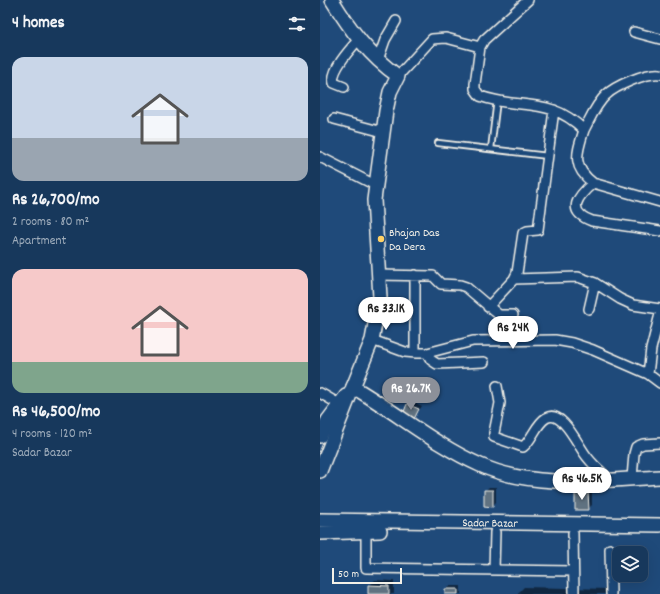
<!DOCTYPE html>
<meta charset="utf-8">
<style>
body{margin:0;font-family:Dekko,sans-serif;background:#203f62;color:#f1f3f6;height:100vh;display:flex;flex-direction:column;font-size:15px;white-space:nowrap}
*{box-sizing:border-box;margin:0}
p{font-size:13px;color:#9eacbb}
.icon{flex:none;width:22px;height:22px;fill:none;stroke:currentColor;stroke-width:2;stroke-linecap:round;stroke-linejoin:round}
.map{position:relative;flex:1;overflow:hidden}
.side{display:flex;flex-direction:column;background:#17385c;width:320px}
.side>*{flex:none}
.tools{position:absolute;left:292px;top:546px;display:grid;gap:8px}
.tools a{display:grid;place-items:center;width:36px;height:36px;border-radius:8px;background:#17385c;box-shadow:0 4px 16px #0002,0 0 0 1px #365272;font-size:20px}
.scale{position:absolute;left:12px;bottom:10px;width:70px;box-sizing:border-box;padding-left:4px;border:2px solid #f4f1e8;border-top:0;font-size:11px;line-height:14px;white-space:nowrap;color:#f4f1e8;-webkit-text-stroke:3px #1f4a7a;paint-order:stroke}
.price{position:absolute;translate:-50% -34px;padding:0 9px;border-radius:14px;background:#fff;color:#222;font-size:13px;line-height:26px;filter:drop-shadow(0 1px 2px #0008)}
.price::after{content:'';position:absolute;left:50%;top:24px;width:12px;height:9px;margin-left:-6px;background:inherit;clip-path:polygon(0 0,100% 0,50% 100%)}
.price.current{background:#8c9099;color:#fff}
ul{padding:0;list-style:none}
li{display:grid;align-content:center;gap:8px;height:212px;padding:0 12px}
li span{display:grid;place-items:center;height:124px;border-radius:12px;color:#555}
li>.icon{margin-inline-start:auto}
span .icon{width:72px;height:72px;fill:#fffc;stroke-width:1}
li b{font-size:17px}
h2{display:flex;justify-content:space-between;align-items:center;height:48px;padding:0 12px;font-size:17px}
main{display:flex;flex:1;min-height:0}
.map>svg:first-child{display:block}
</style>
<main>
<section class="side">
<h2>4 homes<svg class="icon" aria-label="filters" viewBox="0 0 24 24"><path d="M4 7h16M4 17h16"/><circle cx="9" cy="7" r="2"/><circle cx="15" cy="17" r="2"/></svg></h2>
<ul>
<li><span style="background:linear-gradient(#c9d6e8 65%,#9aa5b1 0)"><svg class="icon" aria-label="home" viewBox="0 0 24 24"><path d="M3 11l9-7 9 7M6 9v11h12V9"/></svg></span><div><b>Rs 26,700/mo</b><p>2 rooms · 80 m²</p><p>Apartment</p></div></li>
<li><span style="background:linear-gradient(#f6c9c9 75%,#7fa58c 0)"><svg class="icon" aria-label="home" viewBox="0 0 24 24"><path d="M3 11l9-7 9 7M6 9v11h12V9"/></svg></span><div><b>Rs 46,500/mo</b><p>4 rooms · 120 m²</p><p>Sadar Bazar</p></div></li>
</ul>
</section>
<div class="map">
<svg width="340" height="594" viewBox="0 0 340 594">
<rect width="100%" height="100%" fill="#1f4a7a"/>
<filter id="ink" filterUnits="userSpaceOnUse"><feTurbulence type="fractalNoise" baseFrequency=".025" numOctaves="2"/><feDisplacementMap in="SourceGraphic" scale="8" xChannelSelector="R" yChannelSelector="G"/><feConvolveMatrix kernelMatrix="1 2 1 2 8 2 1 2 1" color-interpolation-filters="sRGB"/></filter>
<g filter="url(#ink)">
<path fill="#0007" d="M92,401L102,406L94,418L88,405Z
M169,487H176V502L172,506L165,491Z
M260,489H272V505L268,509L256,493Z
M55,580L74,581V594H49V586Z
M129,586H141V594H126V589Z
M204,587L290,589V594H197Z"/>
<path fill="#607281" stroke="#f4f1e8" d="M87,404L99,409L94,419L83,414Z
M164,490H173V507L164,506Z
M255,492H268L269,510H255Z
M48,585L69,586V594H48Z
M125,589H138V594H125Z"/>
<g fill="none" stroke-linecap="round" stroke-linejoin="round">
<g stroke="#f4f1e8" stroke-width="8">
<path id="lane" d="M118,143L228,156
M171,149L177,100"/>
</g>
<g stroke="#f4f1e8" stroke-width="12">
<path id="street" d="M314,32L340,39
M160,47L164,40L208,0
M58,60L65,40L76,21
M78,76L112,39L126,38L160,47L155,84V89L160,96C201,111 228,95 264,130C257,153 251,166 273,183L340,202
M24,87L14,83C10,71 30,49 39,39
M14,119L63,132
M264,130C270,119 276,104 286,95C295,86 327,72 340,74
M0,157L55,185
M273,183C258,196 245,211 272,221L340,231
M58,275L113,276L121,284L140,285L146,287L179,315H193
M95,275V353
M194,279L258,277L275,283L300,299L313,305L340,309
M168,307L194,279L197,273L203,233L207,231L218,230L234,110
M269,309L275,283
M52,340L85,352L96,353H107L153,341L235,340L252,343L273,350L328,374L340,383
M107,353L111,360L117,364L164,362
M328,374L331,349L340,314
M177,386L180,403L174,433V437L203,447C212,440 216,424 226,418C243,408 259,449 268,458C274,466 283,473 290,480
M0,393L19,404
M312,478L314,454L316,447L323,444L340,443
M46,531V568L253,571
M253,533L254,594
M290,549L291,594
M174,570L175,532"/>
</g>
<g stroke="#f4f1e8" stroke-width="16">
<g id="secondary">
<path d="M12,0C30,29 49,56 78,76L70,92L66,111L54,200L60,297L52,340L33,387C76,412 115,445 160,465C215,490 282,480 340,477"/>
<path d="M0,436L8,420L26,396"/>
<path d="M0,471L33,387"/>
<path id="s1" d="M0,520L340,525"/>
<path d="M0,533L60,531"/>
</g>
</g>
<use href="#lane" stroke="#1f4a7a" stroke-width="4.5"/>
<use href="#street" stroke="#1f4a7a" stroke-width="9"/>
<use href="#secondary" stroke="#1f4a7a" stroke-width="13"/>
</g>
</g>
<circle fill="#ffd166" stroke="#1f4a7a" stroke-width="1.5" cx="61" cy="239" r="4"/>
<g text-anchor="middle" stroke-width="4" stroke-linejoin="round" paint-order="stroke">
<g font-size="12" fill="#f4f1e8" stroke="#1f4a7a" text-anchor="start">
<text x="69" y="236">Bhajan Das<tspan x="69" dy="14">Da Dera</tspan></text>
</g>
<g font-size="12" fill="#f4f1e8" stroke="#1f4a7a">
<text dy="4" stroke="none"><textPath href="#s1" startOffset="170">Sadar Bazar</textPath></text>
</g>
</g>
</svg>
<div class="tools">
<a><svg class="icon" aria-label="layers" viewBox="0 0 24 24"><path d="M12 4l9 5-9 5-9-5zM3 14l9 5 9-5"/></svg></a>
</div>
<div class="scale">50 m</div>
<b class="price" style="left:66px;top:331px">Rs 33.1K</b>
<b class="price" style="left:193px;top:350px">Rs 24K</b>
<b class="price current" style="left:91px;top:411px">Rs 26.7K</b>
<b class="price" style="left:262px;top:501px">Rs 46.5K</b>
</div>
</main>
